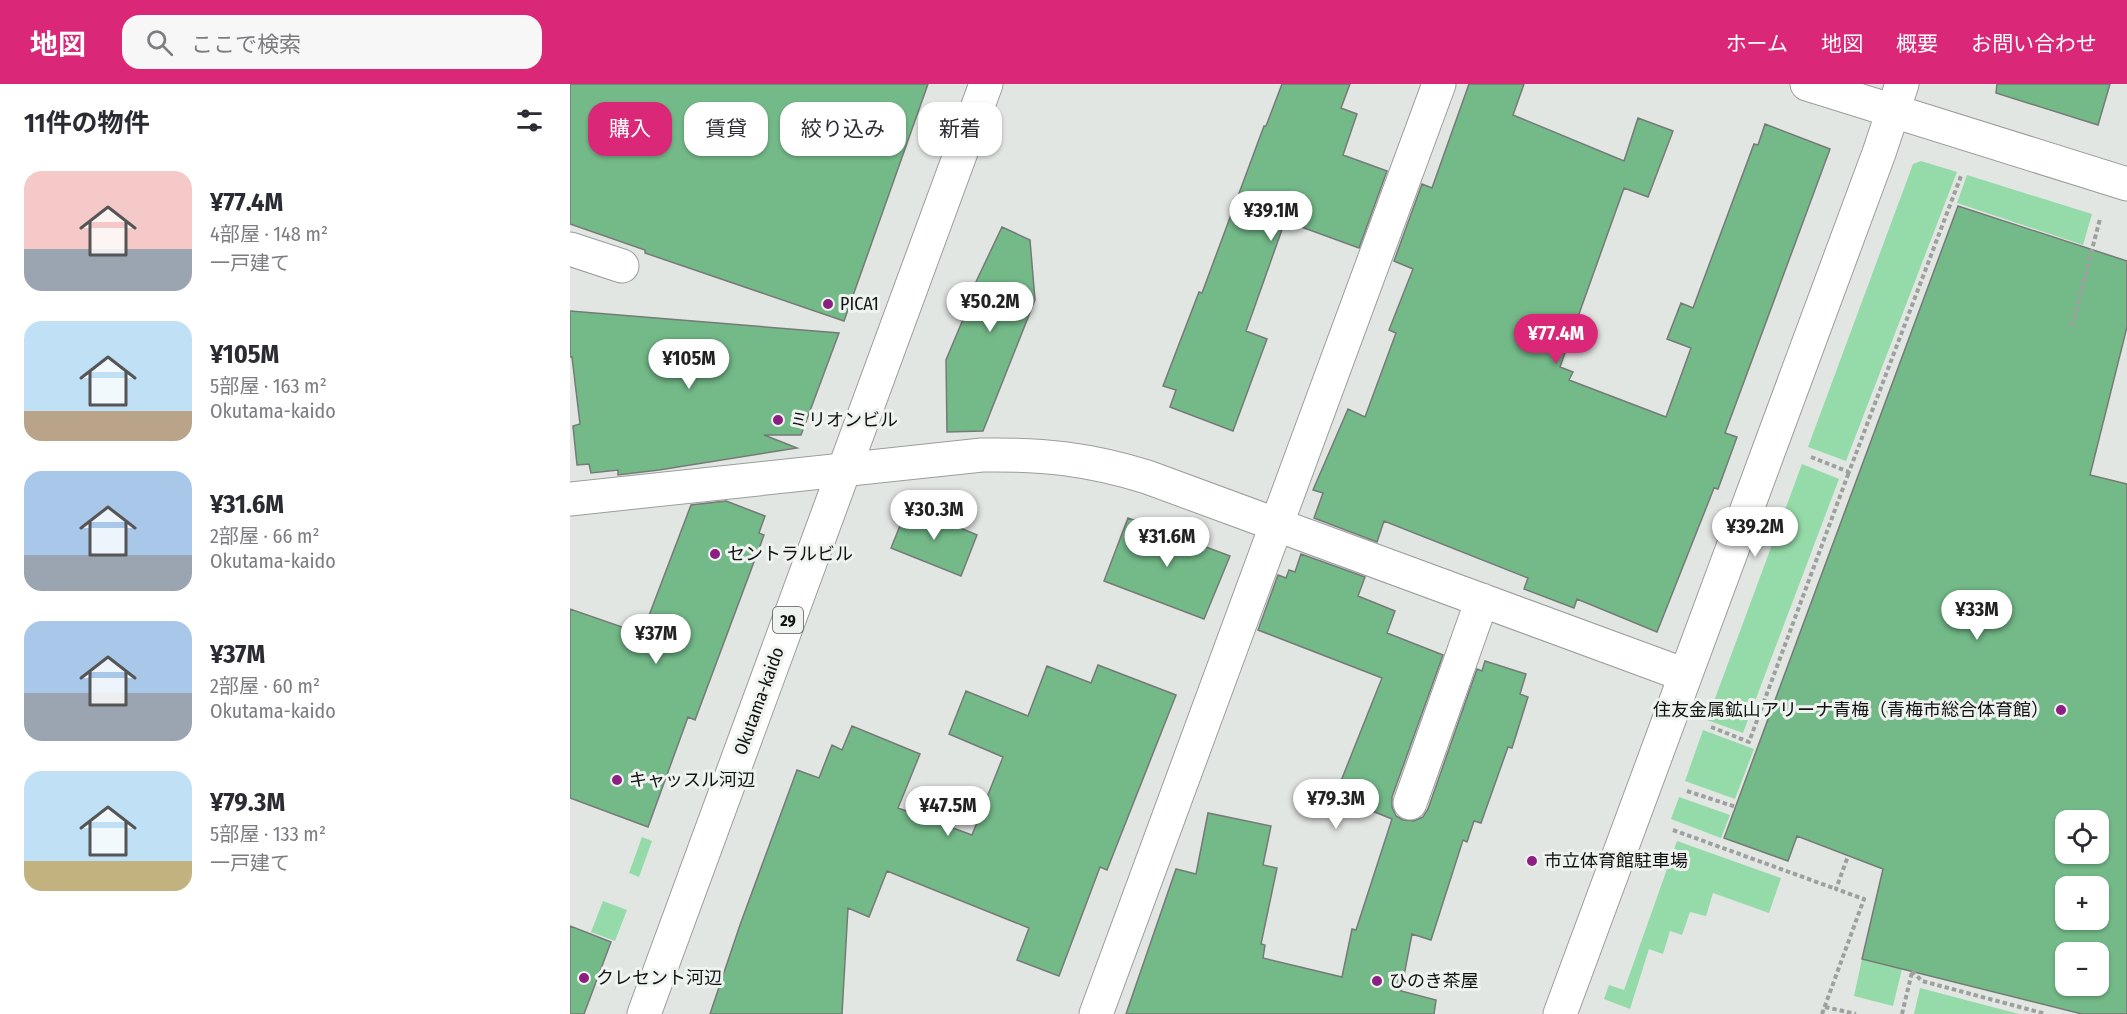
<!DOCTYPE html>
<html lang="ja">
<meta charset="utf-8">
<style>
body{margin:0;font-family:"Fira Sans Condensed","Noto Sans JP",sans-serif;background:#f7f7f7;color:#2b2b33;height:100vh;display:flex;flex-direction:column;font-size:22px;white-space:nowrap}
*{box-sizing:border-box;margin:0}
p{font-size:20px;color:#7c7c81}
.icon{flex:none;width:33px;height:33px;fill:none;stroke:currentColor;stroke-width:2;stroke-linecap:round;stroke-linejoin:round}
.map{position:relative;flex:1;overflow:hidden}
.drawer{display:flex;flex-direction:column;background:#fff;width:570px}
.drawer>*{flex:none}
.banner{position:absolute;left:18px;top:18px;width:570px;height:54px;display:flex;gap:12px}
.fabs{position:absolute;left:1485px;top:726px;display:grid;gap:12px}
.fabs a{display:grid;place-items:center;width:54px;height:54px;border-radius:12px;background:#fff;box-shadow:0 2px 4px #0004;font-size:30px}
.price{position:absolute;translate:-50% -51px;padding:0 14px;border-radius:21px;background:#fff;color:#222;font-size:20px;line-height:39px;filter:drop-shadow(0 2px 3px #0008)}
.price::after{content:'';position:absolute;left:50%;top:36px;width:18px;height:14px;margin-left:-9px;background:inherit;clip-path:polygon(0 0,100% 0,50% 100%)}
.price.selected{background:#db2777;color:#fff}
ul{padding:0;list-style:none}
li{display:flex;align-items:center;gap:18px;height:150px;padding:0 24px}
li span{display:grid;place-items:center;flex:none;width:168px;height:120px;border-radius:18px;color:#555}
li>.icon{margin-inline-start:auto}
span .icon{width:72px;height:72px;fill:#fffc;stroke-width:1}
li b{font-size:26px}
h2{display:flex;justify-content:space-between;align-items:center;height:72px;padding:0 24px;font-size:26px}
.tag{padding:0 21px;border-radius:18px;background:#fff;box-shadow:0 2px 4px #0004;font-size:21px;line-height:54px}
.tag.selected{background:#db2777;color:#fff}
header{display:flex;align-items:center;gap:36px;box-sizing:border-box;height:84px;padding:0 30px;background:#db2777;color:#fff}
header strong{font-size:28px}
nav{display:flex;gap:33px;margin-inline-start:auto;font-size:21px}
.search{width:420px;height:54px;background:#f7f7f7;display:flex;align-items:center;gap:15px;box-sizing:border-box;padding:0 21px;border-radius:18px;color:#7c7c81;font-size:22px}
main{display:flex;flex:1;min-height:0}
.map>svg:first-child{display:block}
</style>
<header>
<strong>地図</strong>
<div class="search"><svg class="icon" aria-label="search" viewBox="0 0 24 24"><circle cx="10" cy="10" r="6"/><path d="M15 15l6 6"/></svg>ここで検索</div>
<nav><a>ホーム</a><a>地図</a><a>概要</a><a>お問い合わせ</a></nav>
</header>
<main>
<section class="drawer">
<h2>11件の物件<svg class="icon" aria-label="filters" viewBox="0 0 24 24"><path d="M4 7h16M4 17h16"/><circle cx="9" cy="7" r="2"/><circle cx="15" cy="17" r="2"/></svg></h2>
<ul>
<li><span style="background:linear-gradient(#f6c9c9 65%,#9aa5b1 0)"><svg class="icon" aria-label="home" viewBox="0 0 24 24"><path d="M3 11l9-7 9 7M6 9v11h12V9"/></svg></span><div><b>¥77.4M</b><p>4部屋 · 148 m²</p><p>一戸建て</p></div></li>
<li><span style="background:linear-gradient(#bfe0f5 75%,#b9a48a 0)"><svg class="icon" aria-label="home" viewBox="0 0 24 24"><path d="M3 11l9-7 9 7M6 9v11h12V9"/></svg></span><div><b>¥105M</b><p>5部屋 · 163 m²</p><p>Okutama-kaido</p></div></li>
<li><span style="background:linear-gradient(#a9c7e8 70%,#9aa5b1 0)"><svg class="icon" aria-label="home" viewBox="0 0 24 24"><path d="M3 11l9-7 9 7M6 9v11h12V9"/></svg></span><div><b>¥31.6M</b><p>2部屋 · 66 m²</p><p>Okutama-kaido</p></div></li>
<li><span style="background:linear-gradient(#a9c7e8 60%,#9aa5b1 0)"><svg class="icon" aria-label="home" viewBox="0 0 24 24"><path d="M3 11l9-7 9 7M6 9v11h12V9"/></svg></span><div><b>¥37M</b><p>2部屋 · 60 m²</p><p>Okutama-kaido</p></div></li>
<li><span style="background:linear-gradient(#bfe0f5 75%,#c2b280 0)"><svg class="icon" aria-label="home" viewBox="0 0 24 24"><path d="M3 11l9-7 9 7M6 9v11h12V9"/></svg></span><div><b>¥79.3M</b><p>5部屋 · 133 m²</p><p>一戸建て</p></div></li>
</ul>
</section>
<div class="map">
<svg width="1557" height="930" viewBox="0 0 1557 930">
<rect width="100%" height="100%" fill="#e2e6e3"/>
<path fill="#95daa9" d="M1351,77L1387,88L1276,377L1238,363L1343,80Z
M1397,91L1522,130L1513,161L1387,119Z
M1232,380L1269,395L1173,649L1137,636Z
M1133,646L1184,665L1165,715L1115,697Z
M1109,713L1160,731L1151,754L1101,735Z
M72,753L82,757L69,793L59,789Z
M1107,757L1211,794L1199,829L1143,809L1136,832L1120,828L1112,851L1100,847L1093,870L1079,865L1060,925L1034,915L1039,901L1054,906Z
M33,817L57,826L45,857L21,848Z
M1292,875L1332,885L1323,922L1284,912Z
M1350,904L1449,930H1344Z"/>
<path fill="#74ba89" stroke="#767a77" stroke-width="1.5" fill-rule="evenodd" d="M0,0H358L274,237L75,169V166L0,140Z
M712,0H780L771,24L787,30L773,71L817,87L789,164L715,137L676,247L697,255L663,347L600,323L606,306L593,302L629,208L632,209L694,42H696Z
M899,0H954L943,31L1054,77L1068,34L1103,47L1078,113L1054,104L990,283L1003,288L999,296L1096,333L1121,264L1097,255L1111,219L1123,224L1184,60L1188,61L1195,40L1260,65L1155,349L1167,353L1148,405L1144,404L1087,548L1007,515L1004,524L954,505L958,494L814,437L807,458L744,434L753,409L743,406L778,325L795,333L826,249L819,246L843,185L824,177L852,100L862,104Z
M1427,0H1540L1528,41L1426,9Z
M1388,122L1557,177V243L1520,391L1557,400V930H1512L1292,875L1313,785L1227,752L1218,777L1154,754ZM1496,736H1528V770H1496ZM1496,802H1528V836H1496ZM1496,868H1528V902H1496Z
M432,143L460,156L465,216L413,347L377,348L376,276L407,202H404Z
M0,227L269,249L231,351H194L227,364L89,386L48,391V386L21,389L19,380L7,381L3,342L10,340L2,273H0Z
M156,417L195,432L189,449L194,451L125,636L118,633L78,743L0,714V525L72,550L121,421Z
M338,422L407,451L391,492L321,464Z
M558,434L660,472L634,535L534,497Z
M731,470L795,493L788,512L825,527L817,549L873,571L822,713V723L826,732L833,736L844,737L853,733L858,725L907,585L912,587L915,577L956,590L950,610L958,613L942,664L938,663L911,739L904,737L897,758L893,756L861,856L842,850L831,907L866,916L864,930H556L606,785L626,790L638,729L701,742L693,781L707,784L691,860L695,861L693,874L772,893L782,845L786,846L822,735L765,712L812,594L688,546L708,491L716,494L719,486L725,488Z
M528,581L606,611L537,786L530,783L489,892L447,876L459,844L317,787L299,833L278,824L272,930H140L170,841L227,686L249,694L262,661L272,666L282,642L350,670L328,724L402,751L433,673L379,650L396,607L458,632L477,582L521,599Z
M0,842L41,858L14,930H0Z"/>
<g fill="none" stroke-linecap="round" stroke-linejoin="round">
<g stroke="#9a9e9b" stroke-width="35">
<path id="minor" d="M1237,0L1557,100
M0,165L52,182
M0,415L412,371C473,370 519,375 577,393L1115,591
M840,719L912,516
M526,930L869,0
M990,930L1309,69L1332,0"/>
</g>
<g stroke="#9a9e9b" stroke-width="35">
<path id="major" d="M74,930L416,0"/>
</g>
<path stroke="#9da09e" stroke-width="4" stroke-dasharray="4.5 3" stroke-linecap="butt" d="M1502,242L1530,135
M1241,373L1279,388L1391,92
M1141,643L1179,658L1279,388
M1117,707L1166,723
M1103,746L1266,805
M1342,887L1352,897L1476,930
M1255,923L1286,930
M1252,930L1294,815L1266,805L1278,772
M1332,930L1342,888"/>
<use href="#minor" stroke="#fff" stroke-width="33"/>
<use href="#major" stroke="#fff" stroke-width="33"/>
</g>
<g fill="#8d1f82" stroke="#eff3f0" stroke-width="2">
<circle cx="258" cy="220" r="6"/>
<circle cx="208" cy="336" r="6"/>
<circle cx="145" cy="470" r="6"/>
<circle cx="1491" cy="626" r="6"/>
<circle cx="47" cy="696" r="6"/>
<circle cx="962" cy="777" r="6"/>
<circle cx="14" cy="894" r="6"/>
<circle cx="807" cy="897" r="6"/>
</g>
<g text-anchor="middle" stroke-width="6" stroke-linejoin="round" paint-order="stroke">
<rect fill="#eff3f0" stroke="#545655" stroke-width="1.5" x="203" y="523" width="30" height="26" rx="4.5"/>
<g font-size="16" font-weight="bold" fill="#111312">
<text x="218" y="542">29</text>
</g>
<g font-size="18" fill="#111312" stroke="#eff3f0" text-anchor="start">
<text x="270" y="226">PICA1</text>
<text x="220" y="342">ミリオンビル</text>
<text x="157" y="476">セントラルビル</text>
<text x="1479" y="632" text-anchor="end">住友金属鉱山アリーナ青梅（青梅市総合体育館）</text>
<text x="59" y="702">キャッスル河辺</text>
<text x="974" y="783">市立体育館駐車場</text>
<text x="26" y="900">クレセント河辺</text>
<text x="819" y="903">ひのき茶屋</text>
</g>
<g font-size="18" fill="#111312" stroke="#eff3f0">
<text transform="translate(189 617) rotate(-70)" y="6">Okutama-kaido</text>
</g>
</g>
</svg>
<div class="fabs">
<a><svg class="icon" aria-label="locate" viewBox="0 0 24 24"><circle cx="12" cy="12" r="6"/><path d="M12 2v4M12 18v4M2 12h4M18 12h4"/></svg></a>
<a>+</a>
<a>−</a>
</div>
<b class="price" style="left:701px;top:158px">¥39.1M</b>
<b class="price" style="left:420px;top:249px">¥50.2M</b>
<b class="price selected" style="left:986px;top:281px">¥77.4M</b>
<b class="price" style="left:119px;top:306px">¥105M</b>
<b class="price" style="left:364px;top:457px">¥30.3M</b>
<b class="price" style="left:1185px;top:474px">¥39.2M</b>
<b class="price" style="left:597px;top:484px">¥31.6M</b>
<b class="price" style="left:1407px;top:557px">¥33M</b>
<b class="price" style="left:86px;top:581px">¥37M</b>
<b class="price" style="left:766px;top:746px">¥79.3M</b>
<b class="price" style="left:378px;top:753px">¥47.5M</b>
<div class="banner">
<a class="tag selected">購入</a>
<a class="tag">賃貸</a>
<a class="tag">絞り込み</a>
<a class="tag">新着</a>
</div>
</div>
</main>
